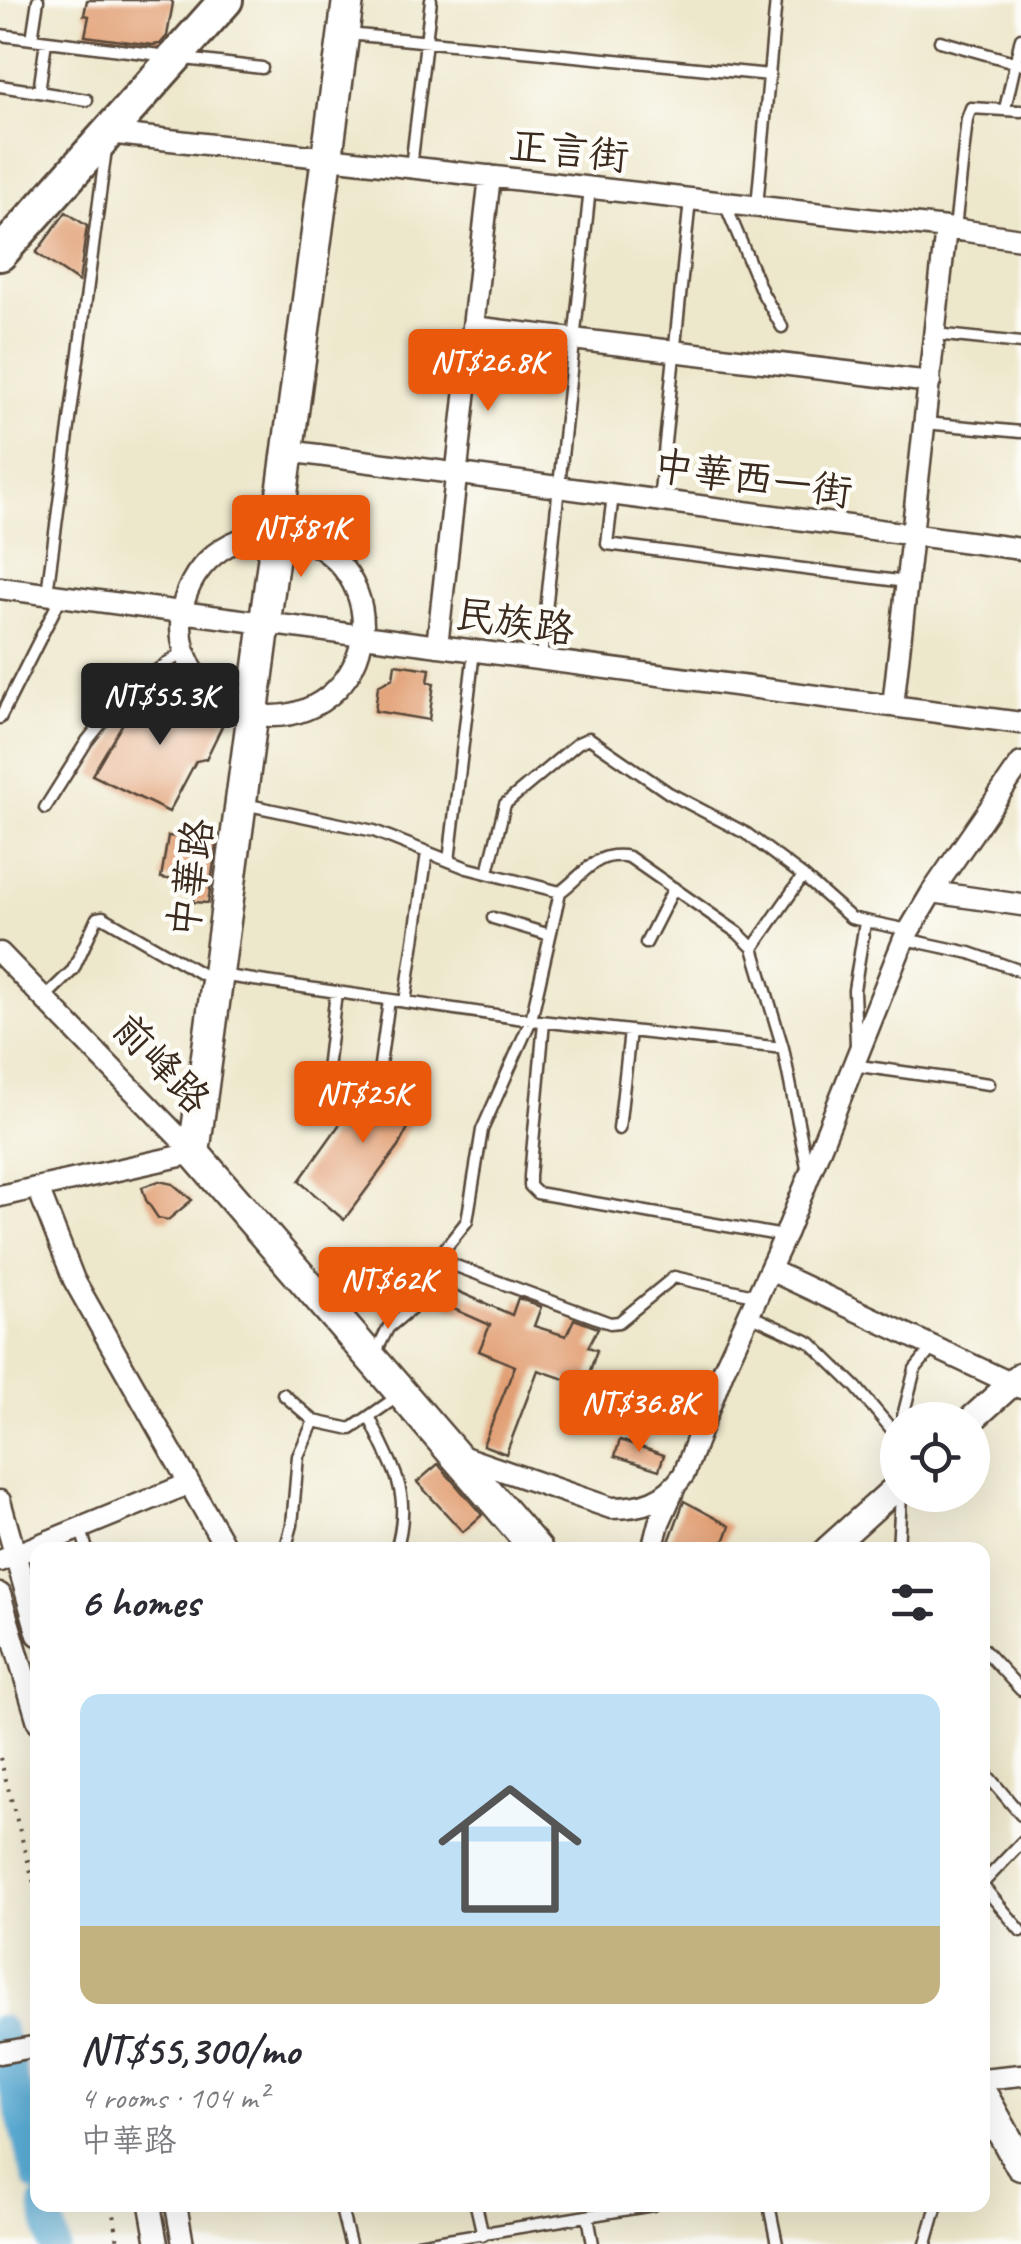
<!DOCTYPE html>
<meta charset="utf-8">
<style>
body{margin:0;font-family:Caveat,"LXGW WenKai TC",sans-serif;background:#f2f2f3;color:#2b2b33;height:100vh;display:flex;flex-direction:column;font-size:38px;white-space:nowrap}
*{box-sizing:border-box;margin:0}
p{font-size:32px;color:#7c7c81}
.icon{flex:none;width:55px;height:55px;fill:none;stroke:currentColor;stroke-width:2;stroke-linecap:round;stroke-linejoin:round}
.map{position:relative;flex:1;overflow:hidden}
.side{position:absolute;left:30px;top:1542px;width:960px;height:670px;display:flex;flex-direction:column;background:#fff;border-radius:20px;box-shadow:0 10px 40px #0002}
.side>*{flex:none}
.tools{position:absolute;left:880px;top:1402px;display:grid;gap:20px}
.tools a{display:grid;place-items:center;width:110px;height:110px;border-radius:50%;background:#fff;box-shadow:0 10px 40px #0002;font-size:50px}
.price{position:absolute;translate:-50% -85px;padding:0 22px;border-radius:10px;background:#ea580c;color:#fff;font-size:32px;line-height:65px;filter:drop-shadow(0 2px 5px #0008)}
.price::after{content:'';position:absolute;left:50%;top:60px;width:30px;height:22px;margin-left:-15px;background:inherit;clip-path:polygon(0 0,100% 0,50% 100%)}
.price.current{background:#222;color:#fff}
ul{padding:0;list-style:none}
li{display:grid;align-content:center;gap:20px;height:530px;padding:0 50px}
li span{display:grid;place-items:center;height:310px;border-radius:20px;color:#555}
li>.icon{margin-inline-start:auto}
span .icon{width:180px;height:180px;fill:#fffc;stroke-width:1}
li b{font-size:42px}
h2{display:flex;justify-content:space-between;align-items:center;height:120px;padding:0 50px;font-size:42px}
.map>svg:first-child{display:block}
</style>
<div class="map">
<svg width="1021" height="2244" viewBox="0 0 1021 2244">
<rect width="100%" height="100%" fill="#fdfcf7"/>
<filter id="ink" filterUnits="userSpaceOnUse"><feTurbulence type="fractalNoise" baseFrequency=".01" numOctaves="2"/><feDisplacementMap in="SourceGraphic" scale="20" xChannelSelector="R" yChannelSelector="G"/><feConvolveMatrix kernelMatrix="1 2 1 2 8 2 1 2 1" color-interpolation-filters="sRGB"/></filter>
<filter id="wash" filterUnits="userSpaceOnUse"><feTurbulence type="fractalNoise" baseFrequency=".0048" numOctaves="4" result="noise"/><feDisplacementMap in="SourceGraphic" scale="40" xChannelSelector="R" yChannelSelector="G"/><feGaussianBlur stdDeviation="2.25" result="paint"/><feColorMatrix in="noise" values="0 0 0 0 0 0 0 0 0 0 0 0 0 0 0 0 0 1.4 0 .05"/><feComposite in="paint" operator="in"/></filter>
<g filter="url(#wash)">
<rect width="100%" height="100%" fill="#ede7cb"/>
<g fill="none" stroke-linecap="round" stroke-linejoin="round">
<path stroke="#5aacd5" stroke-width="32" d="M0,2031L38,2177
M45,2205L54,2244"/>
</g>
<g id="blocks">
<path fill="#e2a076" d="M87,0H171L173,3L167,36L160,44L152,45L85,36L89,16L84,15Z
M66,212L87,226L79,282L36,253Z
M395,664L430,669L428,682L434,683L429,720L375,711L378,686L393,678Z
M187,686L209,712L226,718L206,759L196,761L169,812L92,775L123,723L149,702Z
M168,836L217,841L208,903L193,902L196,883L161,878Z
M390,1070L427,1091L398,1147L344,1220L299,1181L347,1114L363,1124Z
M159,1181L173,1184L192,1200L168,1220L158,1218L146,1200L142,1187Z
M455,1290L512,1315L518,1298L541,1307L534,1326L566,1336L574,1319L598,1328L588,1347L597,1350L585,1386L538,1370L506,1454L483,1445L515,1366L479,1351L490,1325L447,1306Z
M620,1440L664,1455L659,1470L615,1456Z
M438,1464L482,1515L463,1532L417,1482Z
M684,1501L730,1526L721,1550H666Z"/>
</g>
</g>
<g filter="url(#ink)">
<use href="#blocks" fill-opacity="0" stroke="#564638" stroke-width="2.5"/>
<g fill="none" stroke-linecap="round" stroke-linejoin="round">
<g stroke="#564638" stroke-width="15">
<path id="service" d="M348,34L770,75
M0,35L168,56
M32,39L38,0
M940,41L1021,64
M185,59L262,68
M0,86L39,92L46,41
M39,92L87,100
M1005,109L1021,38
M411,167L431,0
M725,204L762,292L782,327
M757,206L776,0
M955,229L967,119L971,108L1021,111
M935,334L1021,343
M925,423L1021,432
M613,495L607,544L906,582
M659,501L690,200
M47,593L106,149
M541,659L590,188
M0,718L61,597
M244,804L374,831L467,868L560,892
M45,808L87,741L128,690L185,651
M449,861L474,651
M488,872L505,804L578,743L589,738L669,793L747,834L803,876L851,918L908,930
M560,892C584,875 595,850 629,857L738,933L753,948L783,1048L808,1172
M493,918L550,935
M905,939L970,953L1021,971
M646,943L674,888
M753,948L803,876
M219,975L531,1020L783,1048
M44,998L73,970L97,918L103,917L212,980
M405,1002L427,853
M544,1022L530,1176V1186L537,1193L784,1236
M856,1046L854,990L865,923
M852,1065L989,1084
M379,1072L389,1000
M323,1104L336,992
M619,1129L630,1031
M437,1259L610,1323L619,1322L674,1277L758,1296
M750,1315L811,1343L856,1387L898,1437
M375,1354L388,1328L414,1306L432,1265L467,1221L482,1130L531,1020L560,892
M283,1394L314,1421L351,1429L397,1397
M370,1418C393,1470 413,1492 396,1550
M902,1420L915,1369L933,1347
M81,1529L87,1550
M285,1550L292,1525L298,1456L314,1421
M898,1550L901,1495
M982,1648L1021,1690
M982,1769L1021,1815
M982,1884L1021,1843
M982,1885L1021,1931
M340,2205L350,2244
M476,2205L483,2235
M769,2205L777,2244
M588,2216L593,2244
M418,2244L653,2205
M926,2244L937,2205"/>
</g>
<g stroke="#564638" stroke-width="25">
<path id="minor" d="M108,133L946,228L1021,239
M473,327L930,382
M288,451L1021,549
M181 625a91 91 0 1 1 182 0a91 91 0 1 1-182 0Z
M0,588L1021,723
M437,646L490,176
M893,706L946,228
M932,892L1021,905
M0,953L194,1153
M38,1188L74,1280L227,1550
M0,1196L194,1153
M770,1270L1021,1388
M458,1455L611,1508C642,1508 666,1501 684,1474L723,1371L785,1236L904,939L932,892L1021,763
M0,1501L38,1635
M652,1550L659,1523L674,1489
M0,1561L188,1484
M0,1594L38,1722
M0,2053L38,2046
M982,2079L1021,2075
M150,2205L157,2244
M176,2205L183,2244"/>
</g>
<g stroke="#564638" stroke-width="30">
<path id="tertiary" d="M971,1420L1021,1375
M827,1550L898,1486"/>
</g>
<g stroke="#564638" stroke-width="35">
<path id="secondary" d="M348,0L194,1153L537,1550
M982,2095L1021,2165"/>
</g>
<g stroke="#564638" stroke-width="38">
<path id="primary" d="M0,254L226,0"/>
</g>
<path stroke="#564638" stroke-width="4" stroke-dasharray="2.5 8" stroke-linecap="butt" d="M0,1758L38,1898
M113,2205L118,2244"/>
<use href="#service" stroke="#fff" stroke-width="10"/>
<use href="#minor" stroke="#fff" stroke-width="20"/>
<use href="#tertiary" stroke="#fff" stroke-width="25"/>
<use href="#secondary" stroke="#fff" stroke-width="30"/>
<use href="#primary" stroke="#fff" stroke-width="32"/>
</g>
</g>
<g text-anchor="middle" stroke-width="9" stroke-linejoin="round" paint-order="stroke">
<g font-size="40" fill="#3b2a1e" stroke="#fdfcf7">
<text transform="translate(569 150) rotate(6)" y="14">正言街</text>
<text transform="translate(753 478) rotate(8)" y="14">中華西一街</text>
<text transform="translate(515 621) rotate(8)" y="14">民族路</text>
<text transform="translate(190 878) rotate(-82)" y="14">中華路</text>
<text transform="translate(162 1063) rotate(46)" y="14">前峰路</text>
</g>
</g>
</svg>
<div class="tools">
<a><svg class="icon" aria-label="locate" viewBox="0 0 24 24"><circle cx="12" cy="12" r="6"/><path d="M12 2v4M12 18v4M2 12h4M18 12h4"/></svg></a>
</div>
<b class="price" style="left:488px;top:414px">NT$26.8K</b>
<b class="price" style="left:301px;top:580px">NT$81K</b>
<b class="price current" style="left:160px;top:748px">NT$55.3K</b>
<b class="price" style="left:363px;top:1146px">NT$25K</b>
<b class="price" style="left:388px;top:1332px">NT$62K</b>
<b class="price" style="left:639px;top:1455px">NT$36.8K</b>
<section class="side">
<h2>6 homes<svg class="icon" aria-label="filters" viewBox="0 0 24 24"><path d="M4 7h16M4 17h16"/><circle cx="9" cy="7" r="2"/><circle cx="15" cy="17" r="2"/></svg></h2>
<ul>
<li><span style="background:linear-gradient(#bfe0f5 75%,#c2b280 0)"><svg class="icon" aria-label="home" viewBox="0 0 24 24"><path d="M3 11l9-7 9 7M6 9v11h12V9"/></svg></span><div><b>NT$55,300/mo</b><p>4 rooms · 104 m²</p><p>中華路</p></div></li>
</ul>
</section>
</div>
